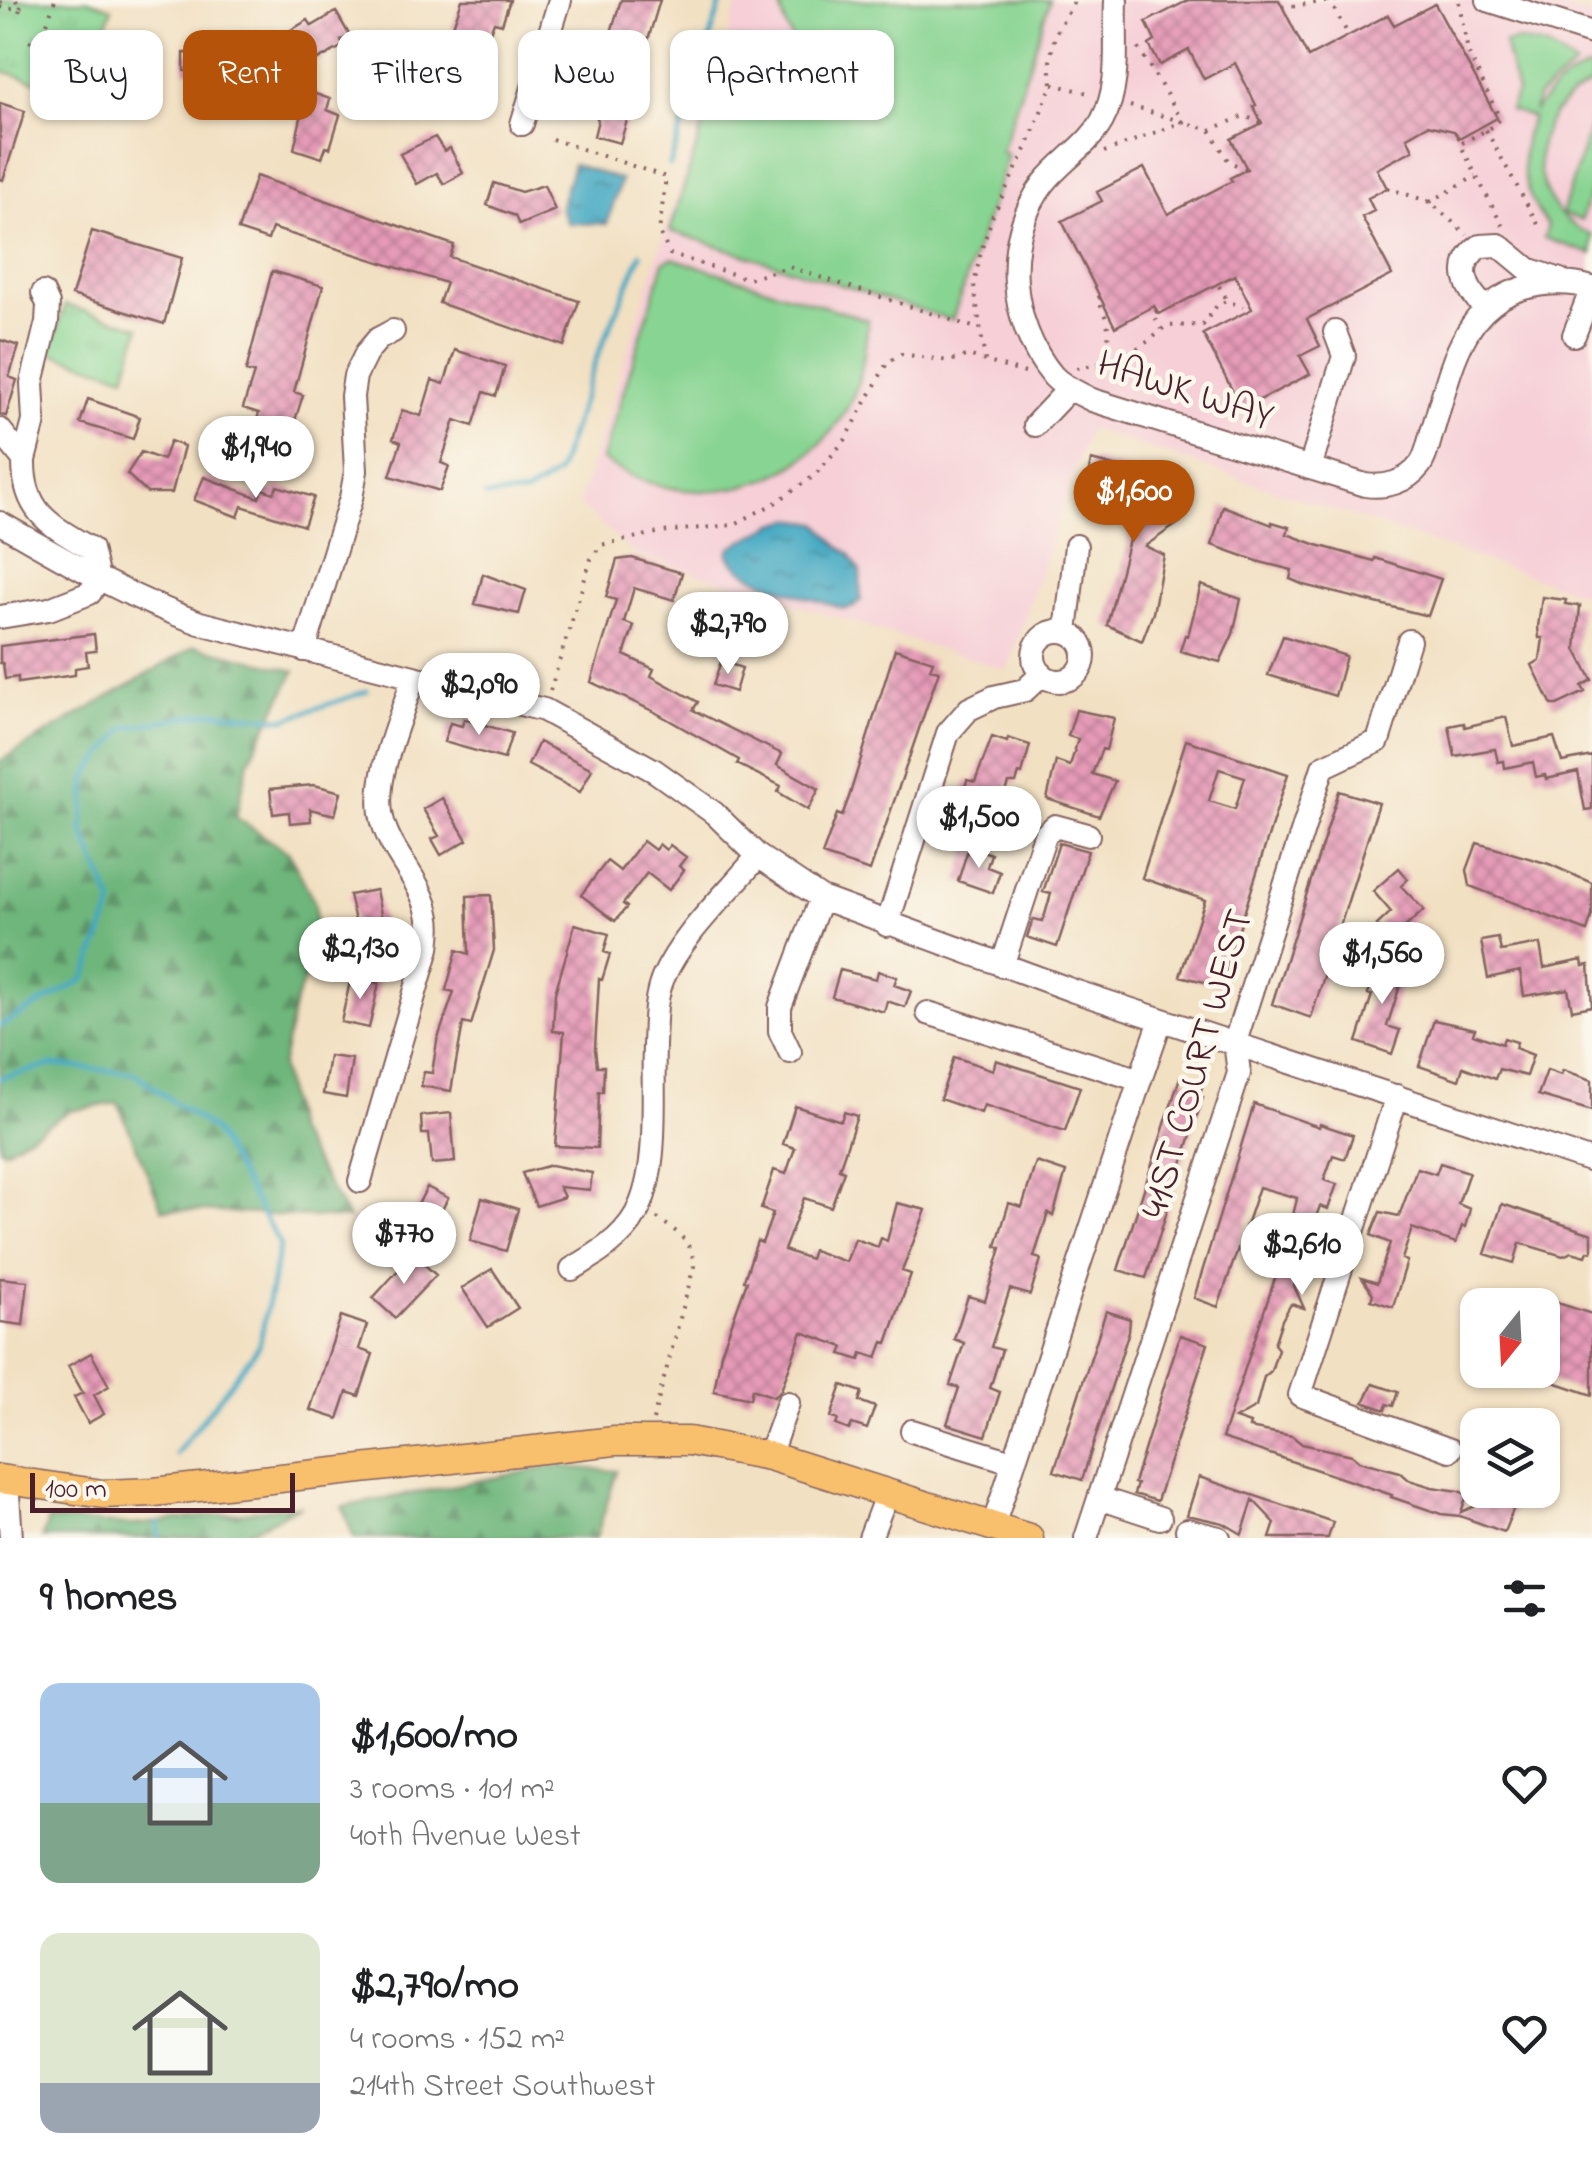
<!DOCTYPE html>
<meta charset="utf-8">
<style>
body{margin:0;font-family:"Indie Flower",sans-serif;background:#f2f2f2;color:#202124;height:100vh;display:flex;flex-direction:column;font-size:38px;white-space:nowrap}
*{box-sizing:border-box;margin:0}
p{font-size:32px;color:#757577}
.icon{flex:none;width:55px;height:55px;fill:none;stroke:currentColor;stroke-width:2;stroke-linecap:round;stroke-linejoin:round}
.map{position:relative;height:1538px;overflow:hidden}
.drawer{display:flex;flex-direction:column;background:#fff;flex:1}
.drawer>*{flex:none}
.banner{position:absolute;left:30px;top:30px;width:1000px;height:90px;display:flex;gap:20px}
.needle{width:65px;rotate:198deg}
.fabs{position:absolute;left:1460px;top:1288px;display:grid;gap:20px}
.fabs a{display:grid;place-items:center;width:100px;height:100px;border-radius:20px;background:#fff;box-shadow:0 2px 8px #0004;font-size:50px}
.scale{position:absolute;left:30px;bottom:25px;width:265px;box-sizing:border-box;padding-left:10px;border:5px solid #4a1f2b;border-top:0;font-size:28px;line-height:35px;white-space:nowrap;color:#4a1f2b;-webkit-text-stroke:8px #fbf7ec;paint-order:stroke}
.price{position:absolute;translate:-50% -85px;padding:0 22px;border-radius:35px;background:#fff;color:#222;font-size:32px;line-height:65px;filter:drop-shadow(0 2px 5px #0008)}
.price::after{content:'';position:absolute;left:50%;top:60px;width:30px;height:22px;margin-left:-15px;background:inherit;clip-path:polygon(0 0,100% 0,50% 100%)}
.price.current{background:#b45309;color:#fff}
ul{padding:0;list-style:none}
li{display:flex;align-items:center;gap:30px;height:250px;padding:0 40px}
li span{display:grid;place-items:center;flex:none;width:280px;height:200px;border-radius:20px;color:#555}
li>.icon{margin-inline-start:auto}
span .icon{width:120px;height:120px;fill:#fffc;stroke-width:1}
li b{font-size:42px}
h2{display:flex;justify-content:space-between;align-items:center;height:120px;padding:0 40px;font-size:42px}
.tag{padding:0 35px;border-radius:20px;background:#fff;box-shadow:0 2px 8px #0004;font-size:35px;line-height:90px}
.tag.current{background:#b45309;color:#fff}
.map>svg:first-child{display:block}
</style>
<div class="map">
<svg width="1592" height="1538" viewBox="0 0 1592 1538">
<defs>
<pattern id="forest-firs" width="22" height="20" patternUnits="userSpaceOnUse" patternTransform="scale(2.5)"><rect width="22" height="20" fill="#6eb67c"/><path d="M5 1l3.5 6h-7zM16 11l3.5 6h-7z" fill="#5c9366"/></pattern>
<pattern id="park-tufts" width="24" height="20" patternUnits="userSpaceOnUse" patternTransform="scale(2.5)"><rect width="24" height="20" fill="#88d492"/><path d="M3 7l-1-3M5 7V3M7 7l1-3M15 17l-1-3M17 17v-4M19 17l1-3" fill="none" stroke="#77b67e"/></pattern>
<pattern id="water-ripples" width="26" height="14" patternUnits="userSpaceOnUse" patternTransform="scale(2.5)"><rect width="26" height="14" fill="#42a8c2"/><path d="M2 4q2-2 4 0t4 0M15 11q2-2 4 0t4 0" fill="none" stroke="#39889e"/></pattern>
<pattern id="building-cross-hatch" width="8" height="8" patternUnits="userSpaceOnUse" patternTransform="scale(2.5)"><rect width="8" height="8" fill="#e69bb8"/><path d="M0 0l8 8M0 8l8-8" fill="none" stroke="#bc7e96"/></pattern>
</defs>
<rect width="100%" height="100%" fill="#fbf7ec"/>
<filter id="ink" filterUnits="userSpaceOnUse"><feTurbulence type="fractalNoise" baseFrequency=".01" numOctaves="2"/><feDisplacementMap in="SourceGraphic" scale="20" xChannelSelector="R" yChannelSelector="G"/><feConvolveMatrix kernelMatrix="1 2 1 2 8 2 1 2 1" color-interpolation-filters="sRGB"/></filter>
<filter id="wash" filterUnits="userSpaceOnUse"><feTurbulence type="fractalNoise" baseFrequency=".0048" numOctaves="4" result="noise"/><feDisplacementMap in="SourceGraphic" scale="40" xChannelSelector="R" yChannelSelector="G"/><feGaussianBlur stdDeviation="2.25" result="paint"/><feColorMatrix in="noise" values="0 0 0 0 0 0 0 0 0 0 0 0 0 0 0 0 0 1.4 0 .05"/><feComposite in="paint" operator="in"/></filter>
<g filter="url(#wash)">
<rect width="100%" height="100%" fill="#f2e0c2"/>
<path fill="#f6cfd7" d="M739,0H1540L1592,17V569L1584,594L1089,428L1007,670L634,554L579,504Z"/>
<path fill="#88d492" stroke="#697a5e" stroke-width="2.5" d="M779,0H1050L1001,152L1008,155L952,320L670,231L724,60L844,99C813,72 786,43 779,0Z
M1518,41L1546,46L1575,66L1537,98L1534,112C1550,91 1566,75 1592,67V84C1522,114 1521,206 1592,235V254L1544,238L1548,226C1521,192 1516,157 1532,117L1510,110L1517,92L1504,43Z
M1592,120V186L1581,220L1562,214Z
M672,258L868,320C865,351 862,383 846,410C795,497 682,514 602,460L664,262Z"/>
<path fill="url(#forest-firs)" stroke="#5c6a54" stroke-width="2.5" d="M195,646L295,671L249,761L236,817L289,853L315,903L317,950L295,1002L281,1067L295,1131L349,1219L162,1209L118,1103L70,1111L5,1150L0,1148V761Z
M555,1466L617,1471L596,1538H354L342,1507Z
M302,1505L237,1538H42L48,1520L133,1525Z"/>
<path fill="url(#park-tufts)" stroke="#697a5e" stroke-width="2.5" d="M0,0H88L112,8L84,97L0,70Z
M65,305L140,327L125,376L50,353Z"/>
<path fill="url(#water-ripples)" stroke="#466476" stroke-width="2.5" d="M573,164L621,180L607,224L568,223L560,207Z
M792,519L818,523L839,547L849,553L860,571L861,600L854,607L844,609C816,599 735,581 728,552L731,547L775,524Z"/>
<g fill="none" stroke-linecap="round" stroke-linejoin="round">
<path stroke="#42a8c2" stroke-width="5" d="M670,165L722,0
M485,496L525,494L557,474L597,357L641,254
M0,1026L85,979L113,904L83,831L87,776L125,728L213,712L285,719L367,691
M0,1078L53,1065L134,1073L213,1130L280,1244L259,1346L176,1454
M158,1523L159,1538"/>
</g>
<g id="blocks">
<path fill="url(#building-cross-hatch)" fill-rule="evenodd" d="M462,0H510L502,24L494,22L487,41L452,29Z
M621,0H660L639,70L620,64L617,73L592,66L601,39L608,42Z
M1189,0H1279L1308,57L1388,15L1394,25L1435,4L1497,118L1459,139L1454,131L1428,125L1407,137L1413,150L1377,169L1387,188L1368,198L1374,211L1362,217L1392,275L1307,319L1320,346L1300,356L1310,374L1242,409L1203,334L1252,309L1235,275L1159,314L1154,306L1115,327L1062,221L1102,201L1097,192L1144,168L1168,214L1232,181L1230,178L1247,169L1231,139L1262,123L1253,106L1256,105L1235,63L1204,79L1189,50L1160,65L1149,45L1155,41L1146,22Z
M336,12L350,36L341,40L343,46L314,62L307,50L298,56L286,33L308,20L312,26Z
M111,37L154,51L152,60L161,62L156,86L118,80L121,64L107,60Z
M184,53L242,54L243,84L232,85V89L196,91L195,71H184Z
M457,54L476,63L461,88L455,86L442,110L414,97L431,64L438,68L444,58L452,62Z
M617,73L610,96L633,101L620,143L594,136L598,120L581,87Z
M307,91L330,99L327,110L340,115L330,148L326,147L322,158L294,149Z
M0,103L25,111L3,180L0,179Z
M435,137L444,151L450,148L463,173L444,184L437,173L417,184L400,154Z
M256,176L454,245L450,257L579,301L564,346L439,303L446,283L272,228L268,240L238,230Z
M494,183L521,192L544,185L555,210L519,225L515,216L487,205Z
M92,231L182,258L164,324L72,295Z
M272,271L323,286L294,392L303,395L292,430L308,435L299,464L248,448L259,413L243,408L254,373L246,371Z
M0,340L19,346L9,377L17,380L6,416L0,415Z
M455,350L505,366L496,396L484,392L473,426L455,420L441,463L449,466L440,491L390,476L401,442L393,439L402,410L421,416L432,380L444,384Z
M88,399L140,417L133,439L80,423Z
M170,441L184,446L172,493H147L127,474L141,452L163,460Z
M1091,460L1130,470L1122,501L1158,482L1180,522L1145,546L1164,555L1153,613L1142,641L1107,625L1131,532L1119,507L1084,498Z
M204,477L259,498L262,489L274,493L277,486L314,497L304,526L242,506L238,517L194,500Z
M1223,506L1272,525V522L1289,527L1287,534L1317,545L1374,561L1375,558L1441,579L1428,616L1304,585L1290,579L1292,570L1260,562L1212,545Z
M632,558L682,573L674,600L634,588L624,622L634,626L624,655L654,669L651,676L698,702L693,710L782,754L777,765L819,789L808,810L778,792L781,786L737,764L739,760L653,711L591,682L616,600L606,597L617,560Z
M483,574L526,590L519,614L475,604Z
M1201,585L1241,599L1233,634L1220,662L1180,651L1185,635L1188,636Z
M1542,597L1566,600L1565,604L1580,606L1576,649L1592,680L1582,686L1585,692L1557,705H1552L1532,665L1540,660L1543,638H1539L1538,627Z
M94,634L96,651L86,652L88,666L75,668V675L18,683V677L5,679L3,663H0V646Z
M1283,636L1346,656L1335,696L1268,675Z
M895,649L933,661L930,669L939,671L870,871L822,855L837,814L842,816L849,797Z
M721,661L742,668L735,692L713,685Z
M1076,710L1114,718L1106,750L1102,749L1092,774L1115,781L1099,816L1047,799L1056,761L1070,766L1078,739L1068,736Z
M1506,717L1513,746L1554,737L1562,762L1592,756V809L1585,810L1578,772L1546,779L1545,775L1536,777L1533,762L1505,768L1504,761L1498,762L1495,749L1455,756L1449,726L1464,723L1465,727Z
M464,719L512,733L504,759L444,742L450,723L462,726Z
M992,737L1007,742L1008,738L1030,745L1022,774L1019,773L1016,783H1009L994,827L959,811L967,780L975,782Z
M1186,740L1288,774L1221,986L1180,976L1205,900L1142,878ZM1219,769L1245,777L1235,809L1209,801Z
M539,742L592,769L580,792L528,765Z
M314,785L341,792L335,815L310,809L311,821L290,823L289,812L273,814L270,789Z
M1339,791L1379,803L1311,1018L1272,1004Z
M442,798L467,840L441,855L432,839L439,836L423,809Z
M643,841L655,850L659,844L666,850L670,845L686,857L679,866L684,870L669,890L647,873L623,904L627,907L615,921L581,895L607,861L620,871Z
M1059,843L1088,851L1057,947L1027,937L1033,919L1043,921L1051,894L1043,892Z
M1477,843L1549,864L1592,883V915L1587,931L1470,886L1467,870Z
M969,846L991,854L987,867L1000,872L993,893L958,881Z
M1399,868L1408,879L1401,886L1424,910L1391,940L1377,925L1391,912L1373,891Z
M376,890L388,948L357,955L353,935L358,934L349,895Z
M491,895L494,950L471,1025L463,1023L451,1091L421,1086L424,1072L432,1073L437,1041L454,992L446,990L457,950L469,954L467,896Z
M575,924L609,934L604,952L610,954L602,980L599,979L595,1049L597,1066H604L603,1092H599L597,1148L555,1146L564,1032L553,1031L555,993Z
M1498,938L1501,951L1540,944L1544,968L1582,960L1583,966L1589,965L1592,1006L1572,1010L1568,989L1524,996L1520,971L1488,978L1481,941Z
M1378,959L1406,967L1387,1026L1400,1030L1392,1054L1357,1042L1372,995L1368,994Z
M840,970L876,979L878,971L897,977L894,985L911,991L905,1007L887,1001L884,1012L832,997Z
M351,977L379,983L369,1028L341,1022Z
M1434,1020L1475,1029L1473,1034L1502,1044L1504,1038L1517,1042L1515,1048L1533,1055L1526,1076L1499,1069L1495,1079L1463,1067L1459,1080L1419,1066Z
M329,1056L352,1059L346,1098L323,1094Z
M954,1057L993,1070L996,1060L1080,1087L1065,1131L984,1105L981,1113L940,1099Z
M1547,1070L1561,1075L1563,1070L1592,1080V1111L1538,1095Z
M1180,1077L1203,1084L1199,1096L1203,1097L1146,1278L1118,1270Z
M1254,1104L1319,1127L1320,1124L1353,1135L1345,1159L1333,1155L1324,1180L1337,1184L1328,1209L1320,1206L1309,1235L1312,1242L1307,1257L1294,1286L1304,1308L1291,1304L1282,1320L1274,1344L1278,1349L1271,1371L1264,1377L1256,1407L1235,1419L1250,1424L1249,1428L1292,1436L1302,1444L1352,1455L1359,1461L1400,1472L1409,1480L1432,1487L1459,1491L1467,1495L1461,1512L1495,1498L1502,1492L1514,1496L1513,1499L1517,1500L1504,1532L1460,1516L1441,1514L1391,1497L1392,1495L1222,1438L1282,1257L1296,1203L1297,1198L1259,1187L1218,1307L1194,1298Z
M795,1106L841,1121L844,1112L857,1116L839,1169L844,1171L831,1207L804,1198L784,1250L810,1259L813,1250L846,1262L855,1239L878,1247L881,1238L887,1241L897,1203L926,1210L902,1271L911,1274L887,1343L883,1342L877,1358L862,1353L860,1360L841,1354L844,1347L802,1332L781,1390L774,1397L752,1389L750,1399L714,1391L721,1353L747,1281L744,1280L757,1241L762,1243L773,1213L761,1209L774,1170L786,1174L795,1148L783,1144Z
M451,1113L455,1162L432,1164L429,1134H422L421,1116Z
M1036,1162L1066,1172L1053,1216L1048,1213L1034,1257L1041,1259L1030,1295L1010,1289L991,1347L1002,1350L990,1388L1000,1392L986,1436L947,1424L959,1388L950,1385L964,1343L954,1339L968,1296L985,1301L1001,1248L996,1246L1009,1203L1022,1207Z
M1440,1163L1469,1172L1458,1204L1470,1209L1465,1227L1462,1226L1456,1243L1412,1228L1402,1259L1407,1261L1393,1307L1371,1300L1373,1294L1362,1278L1377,1283L1390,1243L1371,1235L1380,1212L1399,1216L1417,1168L1436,1174Z
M551,1165L592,1173L590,1190L559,1187L564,1197L536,1206L522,1173Z
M427,1187L448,1198L428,1237L407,1226Z
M482,1198L518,1209L506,1251L470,1241Z
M1502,1204L1592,1234V1252L1588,1251L1586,1256L1572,1252L1563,1256L1520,1243L1514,1263L1485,1254Z
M416,1257L436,1275L395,1318L373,1298L401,1267L404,1270Z
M492,1269L518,1308L488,1327L462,1288Z
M0,1278L28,1281L23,1325L0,1322Z
M1542,1298L1592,1314V1395L1542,1378Z
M1106,1311L1130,1319L1129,1331L1082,1480L1054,1471Z
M341,1316L367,1325L359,1349L373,1354L359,1396L347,1392L338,1419L310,1410Z
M1180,1335L1208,1344L1157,1501L1134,1494L1137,1484L1134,1483Z
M91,1353L109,1386L94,1395L104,1414L88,1423L74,1397L83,1393L68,1366Z
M1373,1384L1398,1392L1393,1406L1387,1404L1385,1410L1364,1402Z
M842,1385L862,1392L859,1401L875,1407L867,1429L852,1424L849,1430L836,1425L838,1420L831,1417Z
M1199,1477L1333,1522L1328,1538H1270L1275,1523L1253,1500L1242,1534L1223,1523L1187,1515Z"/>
</g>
</g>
<g filter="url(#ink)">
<use href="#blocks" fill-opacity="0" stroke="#856360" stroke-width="2.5"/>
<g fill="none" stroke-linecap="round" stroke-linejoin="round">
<g stroke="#856360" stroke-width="26">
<path id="minor" d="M1116,0C1114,40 1122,84 1102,121C1088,146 1061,161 1044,183C1001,239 1009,323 1053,376C1063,387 1079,393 1092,400L1365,485C1386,488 1407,482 1420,465C1427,456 1429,440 1433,429C1450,374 1460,306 1524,288C1547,282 1569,281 1592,288
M1488,0L1592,33
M522,124L560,0
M1486,309C1467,291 1453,266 1480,246L1499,245L1528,269L1560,280
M1574,335L1592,288
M1035,425L1069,389
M0,430L24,460C23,512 50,525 91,549L98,579L90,593L49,609L0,617
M24,460L34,421L32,383L47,322L48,304L43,293
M1310,468L1344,356L1335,332
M0,523C65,560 128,598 200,623L544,710L655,771L714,813L758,856L821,898L1074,991L1592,1161
M1034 656a25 25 0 1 1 50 0a25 25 0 1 1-50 0Z
M1066,632L1076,546
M304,650L351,498L356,471L352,396L355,376L367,352L378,339L393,331
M887,925L948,733L969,709L994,697L1025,690L1042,674
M1002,966L1045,835L1055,826L1088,835
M928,1013L1140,1080L993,1526
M790,1052L780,1031V1007L821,898
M1140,1080L1161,1020
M1397,1096L1300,1395L1450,1450
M360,1181L428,948C429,939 431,927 429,918C423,879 387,852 381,813C375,773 401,718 413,679
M572,1269C596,1255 622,1239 636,1214C660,1170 652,1096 654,1046C655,1023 654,1000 663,978C683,933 727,894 758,856
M912,1431L1012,1462
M769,1456L788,1403
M7,1481L11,1538
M1099,1498L1160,1518
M1187,1530L1219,1538
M870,1538L887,1493
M1086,1538L1239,1073L1235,1042L1323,767L1378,741L1409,641"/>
</g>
<g stroke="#856360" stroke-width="31">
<path id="major" d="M0,1479L103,1494L154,1492L615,1441H689L769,1456L1029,1538"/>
</g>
<path stroke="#856360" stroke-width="4" stroke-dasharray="2.5 8" stroke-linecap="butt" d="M16,0L20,9L17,18
M1329,0L1349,36
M1459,2L1468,52L1500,119L1494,126L1460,144L1503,227
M0,3L4,0
M0,7L20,9L23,0
M1282,7L1340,0
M47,23L55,0
M29,41L34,43
M1053,84L1092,94
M1130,106L1210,130L1229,162L1247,169
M1210,130L1244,116L1262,123
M1486,130L1540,228
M552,139L666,177L659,232L670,254L748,279L789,267L979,329
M1104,152L1183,122L1136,44
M1387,188L1430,202L1467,235
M1430,202L1476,176
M1219,286L1227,301
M1100,297L1097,299C1109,320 1112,336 1104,359
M1157,311L1153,313L1161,329
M1077,368C1099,365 1129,355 1147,342C1154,338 1159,331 1166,326L1203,325L1218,304L1227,301L1243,307
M1025,373L985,361L974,285L981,251L993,215L1027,147L1052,84L1050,61L1055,34L1075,0
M550,691L591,559L601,545L661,532L733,525L775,503L814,476L846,439L887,363L901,354L949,361L969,355L985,361
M653,1420L694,1266C693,1240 675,1231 656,1217"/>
<use href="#minor" stroke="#fff" stroke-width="22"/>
<use href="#major" stroke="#f8bf6c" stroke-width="28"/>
</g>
</g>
<g text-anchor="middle" stroke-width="9" stroke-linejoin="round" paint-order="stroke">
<g font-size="40" fill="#4a1f2b" stroke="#fbf7ec">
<text transform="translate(1186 388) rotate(18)" y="14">HAWK WAY</text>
<text transform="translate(1195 1063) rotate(-74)" y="14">41ST COURT WEST</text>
</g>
</g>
</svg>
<div class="fabs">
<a><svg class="needle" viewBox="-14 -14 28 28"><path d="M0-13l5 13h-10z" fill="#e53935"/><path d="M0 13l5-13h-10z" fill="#757577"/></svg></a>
<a><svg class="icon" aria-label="layers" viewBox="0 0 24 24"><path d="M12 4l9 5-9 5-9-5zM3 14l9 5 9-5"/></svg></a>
</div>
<div class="scale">100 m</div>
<b class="price" style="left:256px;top:501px">$1,940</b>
<b class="price current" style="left:1134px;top:545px">$1,600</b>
<b class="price" style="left:728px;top:677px">$2,790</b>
<b class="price" style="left:479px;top:738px">$2,090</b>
<b class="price" style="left:979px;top:871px">$1,500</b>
<b class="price" style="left:360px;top:1002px">$2,130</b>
<b class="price" style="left:1382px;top:1007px">$1,560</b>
<b class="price" style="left:404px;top:1287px">$770</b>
<b class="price" style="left:1302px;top:1298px">$2,610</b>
<div class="banner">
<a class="tag">Buy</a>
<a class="tag current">Rent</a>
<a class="tag">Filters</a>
<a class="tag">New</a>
<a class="tag">Apartment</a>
</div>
</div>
<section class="drawer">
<h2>9 homes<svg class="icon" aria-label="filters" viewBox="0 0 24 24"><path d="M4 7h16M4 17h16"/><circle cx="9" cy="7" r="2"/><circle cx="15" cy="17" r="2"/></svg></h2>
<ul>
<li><span style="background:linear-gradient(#a9c7e8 60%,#7fa58c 0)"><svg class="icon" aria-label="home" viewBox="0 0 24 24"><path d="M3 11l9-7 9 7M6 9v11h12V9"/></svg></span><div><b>$1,600/mo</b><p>3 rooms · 101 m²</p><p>40th Avenue West</p></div><svg class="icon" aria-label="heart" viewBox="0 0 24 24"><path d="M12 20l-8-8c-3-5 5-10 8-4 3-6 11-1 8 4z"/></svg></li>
<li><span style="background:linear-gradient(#dfe7d0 75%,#9aa5b1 0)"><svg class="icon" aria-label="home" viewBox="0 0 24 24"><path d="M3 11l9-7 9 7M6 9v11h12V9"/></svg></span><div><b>$2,790/mo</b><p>4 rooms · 152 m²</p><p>214th Street Southwest</p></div><svg class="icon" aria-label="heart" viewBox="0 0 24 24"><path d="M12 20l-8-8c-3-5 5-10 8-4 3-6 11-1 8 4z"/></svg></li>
</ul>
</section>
